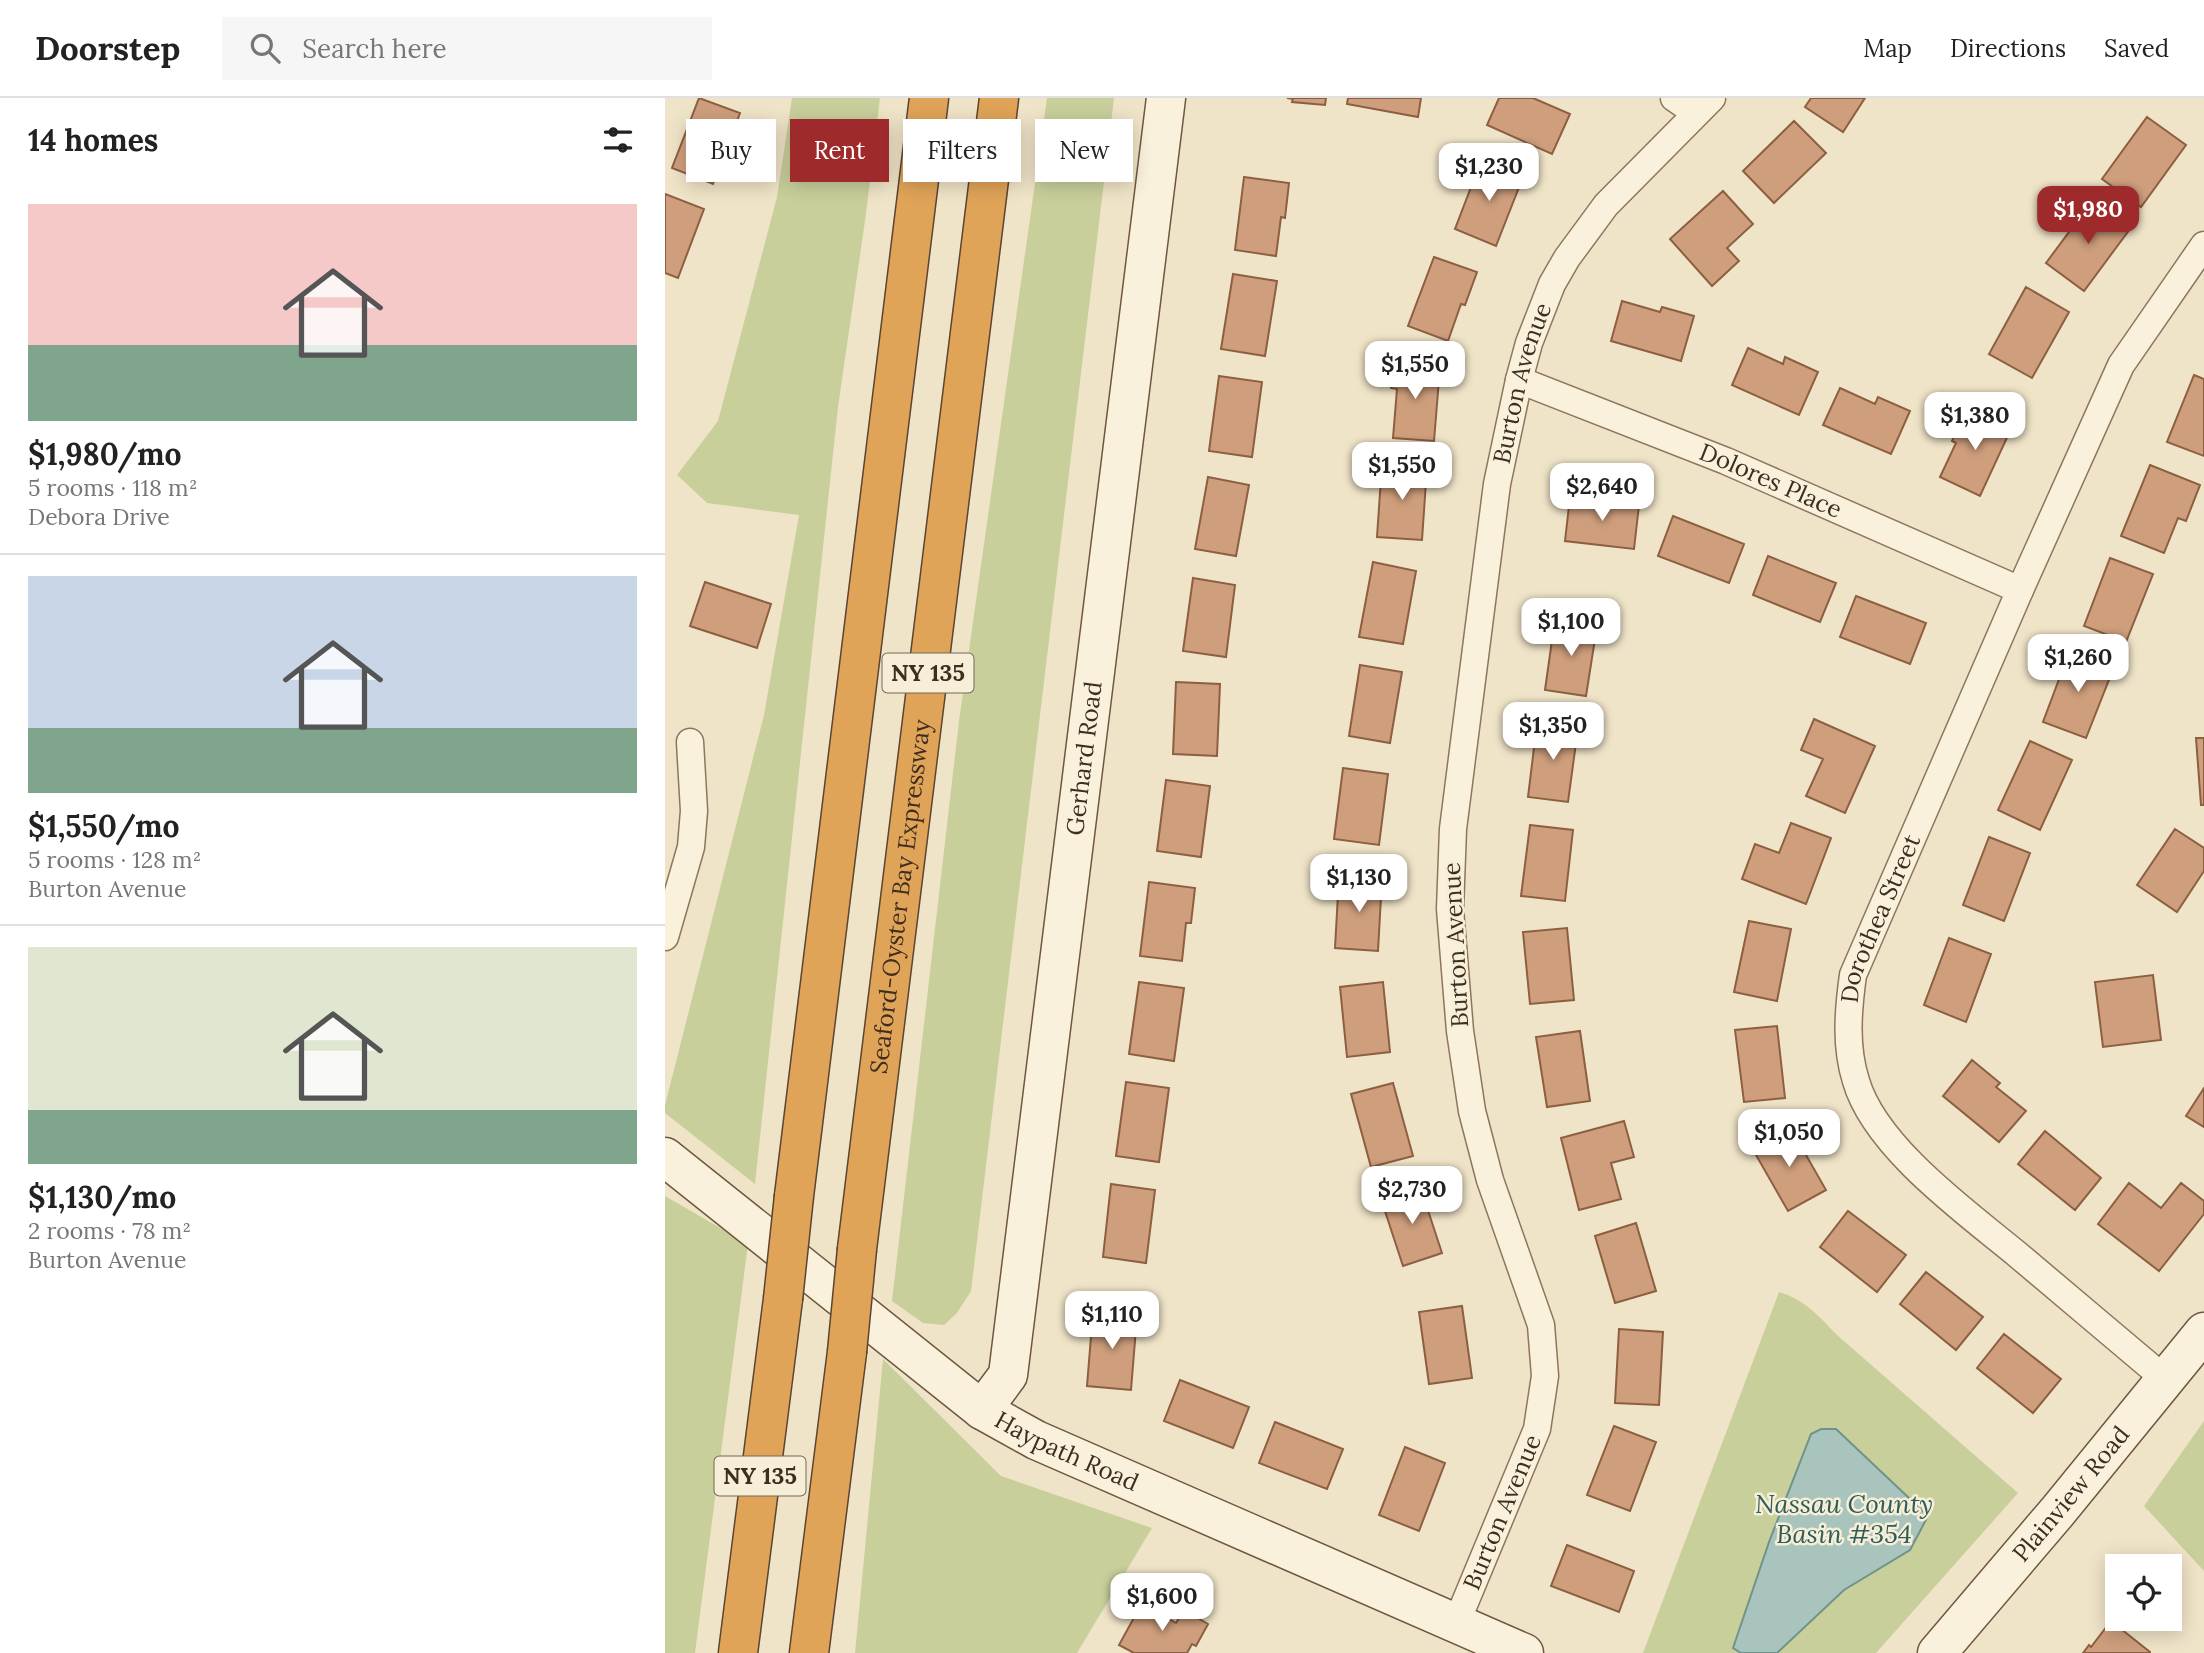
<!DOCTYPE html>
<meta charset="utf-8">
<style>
body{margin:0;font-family:Lora,serif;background:#f6f6f6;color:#222;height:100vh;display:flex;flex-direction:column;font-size:26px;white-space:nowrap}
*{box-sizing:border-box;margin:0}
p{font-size:23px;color:#767676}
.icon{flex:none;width:38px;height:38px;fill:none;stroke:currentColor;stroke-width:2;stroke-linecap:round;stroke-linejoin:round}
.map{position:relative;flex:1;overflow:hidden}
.drawer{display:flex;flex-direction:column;background:#fff;width:665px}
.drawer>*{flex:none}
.guide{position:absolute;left:21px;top:21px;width:665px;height:63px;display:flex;gap:14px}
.controls{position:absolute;left:1440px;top:1456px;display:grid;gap:14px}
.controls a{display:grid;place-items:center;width:77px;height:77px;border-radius:0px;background:#fff;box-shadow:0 4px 18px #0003;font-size:35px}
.price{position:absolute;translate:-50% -60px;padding:0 16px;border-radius:14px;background:#fff;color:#222;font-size:23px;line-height:46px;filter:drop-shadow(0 2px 4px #0008)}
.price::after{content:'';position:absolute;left:50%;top:42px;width:21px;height:16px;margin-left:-10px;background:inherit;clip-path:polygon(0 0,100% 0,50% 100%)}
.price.current{background:#9e2a2b;color:#fff}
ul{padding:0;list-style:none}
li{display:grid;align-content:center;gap:14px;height:371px;padding:0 28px}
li+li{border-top:2px solid #e0e0e0}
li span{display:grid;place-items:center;height:217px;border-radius:0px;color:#555}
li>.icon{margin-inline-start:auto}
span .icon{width:126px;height:126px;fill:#fffc;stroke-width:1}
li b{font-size:30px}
h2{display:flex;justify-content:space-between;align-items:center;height:84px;padding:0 28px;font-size:30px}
.pill{padding:0 24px;border-radius:0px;background:#fff;box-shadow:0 4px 18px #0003;font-size:24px;line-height:63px}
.pill.current{background:#9e2a2b;color:#fff}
header{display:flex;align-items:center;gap:42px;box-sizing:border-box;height:98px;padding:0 35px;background:#fff;border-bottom:2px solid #e0e0e0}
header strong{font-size:33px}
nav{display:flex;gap:38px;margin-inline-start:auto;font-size:24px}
.search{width:490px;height:63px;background:#f6f6f6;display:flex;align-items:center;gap:18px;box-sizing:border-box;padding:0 24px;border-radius:0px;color:#767676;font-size:26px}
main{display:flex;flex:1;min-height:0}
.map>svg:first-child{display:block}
</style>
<header>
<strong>Doorstep</strong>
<div class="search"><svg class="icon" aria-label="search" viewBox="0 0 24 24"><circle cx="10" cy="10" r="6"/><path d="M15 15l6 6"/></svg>Search here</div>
<nav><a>Map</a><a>Directions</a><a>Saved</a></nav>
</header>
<main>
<section class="drawer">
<h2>14 homes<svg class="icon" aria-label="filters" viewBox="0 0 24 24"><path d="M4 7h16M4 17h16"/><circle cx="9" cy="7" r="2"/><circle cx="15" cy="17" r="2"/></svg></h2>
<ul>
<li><span style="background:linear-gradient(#f6c9c9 65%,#7fa58c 0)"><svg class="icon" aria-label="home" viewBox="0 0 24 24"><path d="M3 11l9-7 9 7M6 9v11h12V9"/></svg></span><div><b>$1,980/mo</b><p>5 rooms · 118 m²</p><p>Debora Drive</p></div></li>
<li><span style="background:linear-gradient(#c9d6e8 70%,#7fa58c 0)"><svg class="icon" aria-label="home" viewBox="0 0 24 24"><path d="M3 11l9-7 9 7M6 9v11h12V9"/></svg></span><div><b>$1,550/mo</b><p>5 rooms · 128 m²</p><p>Burton Avenue</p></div></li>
<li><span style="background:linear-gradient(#dfe7d0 75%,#7fa58c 0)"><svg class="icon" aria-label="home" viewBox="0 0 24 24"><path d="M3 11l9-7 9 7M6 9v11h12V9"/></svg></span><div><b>$1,130/mo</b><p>2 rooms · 78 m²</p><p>Burton Avenue</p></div></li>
</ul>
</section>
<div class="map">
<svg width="1539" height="1555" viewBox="0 0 1539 1555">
<rect width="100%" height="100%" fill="#f0e4c8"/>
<path fill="#c9cf9b" d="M127,0H215L201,116L173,309L90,1086L0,1015V1007L99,617L134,417L42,405L12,377L53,323L112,99Z
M382,0H449L306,1193L292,1215L279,1227L258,1225L227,1203L294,623Z
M0,1098L83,1146L30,1555H0Z
M1114,1194C1139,1201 1154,1218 1172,1237L1353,1395L1211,1555H978Z
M218,1261L336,1378L487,1430L412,1555H190Z
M1539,1323V1473L1479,1408Z"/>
<path fill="#a9c4bc" stroke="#6f938a" stroke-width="2" d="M1156,1331H1171L1263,1418L1245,1452L1179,1492L1112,1555H1076L1068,1550L1104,1444L1146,1336Z"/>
<path fill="#cf9f7d" stroke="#8d5f41" stroke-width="2" d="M34,0L75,15L48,86L7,70Z
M622,0H661L660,7L627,4L628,1Z
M683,0H756L753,19L682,6Z
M834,0H868L905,16L887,56L822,27Z
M1146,0H1200L1178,34L1140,9Z
M1482,19L1521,47L1476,109L1437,81Z
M1129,23L1161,55L1109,105L1078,73Z
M816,63L858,79L831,148L790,131Z
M579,79L624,85L620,120L616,119L611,158L570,152Z
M1058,93L1088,126L1062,150L1074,163L1047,188L1005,141Z
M0,96L39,111L13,180L0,175Z
M1427,103L1465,131L1419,193L1381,165Z
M769,159L812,174L800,207L796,206L783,243L743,228Z
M568,176L612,183L600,258L556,251Z
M1361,189L1404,214L1367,280L1324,256Z
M957,203L995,214L997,209L1029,218L1016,263L946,243Z
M1083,250L1118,266L1120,259L1153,274L1134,317L1067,287Z
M728,265L775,269L769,343L728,340L732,291L726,290Z
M1529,277L1539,281V358L1502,344Z
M554,278L597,284L587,359L544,353Z
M1175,290L1210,306L1213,299L1245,313L1226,356L1158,327Z
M1302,311L1346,331L1315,398L1275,379L1291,345L1287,343Z
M717,366L762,369L757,442L712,439Z
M1485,367L1535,387L1521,423L1513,420L1499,455L1456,438Z
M543,379L584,387L571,458L530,451Z
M905,399L974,407L969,451L900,443Z
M1008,418L1079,446L1064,485L993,458Z
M1103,458L1171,485L1155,524L1088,497Z
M1445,460L1488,476L1461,544L1419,528Z
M708,464L751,473L738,546L694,539Z
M528,480L570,487L561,559L518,553Z
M40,484L106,506L92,550L25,528Z
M1191,498L1261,525L1245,566L1175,539Z
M890,521L932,528L921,598L880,592Z
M1405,552L1449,569L1421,640L1378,624Z
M695,567L737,574L725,645L684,638Z
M511,584L555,586L552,658L508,656Z
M1149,621L1210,648L1180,715L1141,698L1158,661L1136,652Z
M872,625L913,630L903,704L863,699Z
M1531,640H1539V707H1536Z
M1365,643L1407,662L1375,732L1333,712Z
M678,670L723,676L714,747L669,741Z
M501,682L545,688L536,759L492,753Z
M1126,725L1166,740L1141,806L1077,781L1090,746L1114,755Z
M865,727L908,732L900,803L856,798Z
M1510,731L1539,750V773L1512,814L1472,787Z
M1324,739L1365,755L1339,823L1298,807Z
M674,778L717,781L713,853L670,850Z
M484,784L530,790L526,825H521L517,863L475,858Z
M1084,823L1126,831L1112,903L1069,894Z
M902,830L909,902L865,906L858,834Z
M1284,840L1326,856L1301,924L1259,907Z
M1488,877L1496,942L1438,949L1430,884Z
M474,884L519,890L509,963L464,956Z
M718,884L725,954L682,959L675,889Z
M1112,928L1120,1000L1079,1004L1070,932Z
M915,933L925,1003L882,1009L871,939Z
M1307,962L1335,985L1331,989L1361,1013L1334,1044L1278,998Z
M461,984L504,990L494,1064L451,1058Z
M728,985L748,1058L706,1069L686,996Z
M1539,990V1029L1521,1018Z
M959,1023L969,1059L946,1065L956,1101L914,1112L896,1040Z
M1125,1029L1161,1092L1123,1113L1087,1050Z
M1380,1033L1436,1080L1410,1112L1353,1066Z
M1464,1085L1496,1110L1516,1085L1539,1103V1116L1494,1173L1433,1126Z
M446,1086L490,1092L481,1165L438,1159Z
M755,1088L777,1155L738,1168L716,1101Z
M1183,1113L1241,1157L1212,1194L1155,1149Z
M971,1125L991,1193L950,1205L930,1138Z
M1261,1174L1318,1219L1291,1252L1235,1206Z
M797,1208L807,1280L764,1286L754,1214Z
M428,1214L472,1218L466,1292L422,1288Z
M954,1231L998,1234L994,1307L950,1305Z
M1339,1236L1396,1281L1368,1315L1312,1270Z
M515,1282L584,1309L568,1350L499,1323Z
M610,1324L678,1351L662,1391L594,1365Z
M949,1328L991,1344L965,1413L922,1397Z
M740,1349L780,1365L754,1433L714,1417Z
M902,1447L969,1473L954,1514L886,1488Z
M477,1505L511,1525L519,1512L543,1526L531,1548L527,1546L522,1555H469L454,1547Z
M1446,1523L1485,1554V1555H1418L1424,1547L1426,1549Z"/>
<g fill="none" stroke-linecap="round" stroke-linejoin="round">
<g stroke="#8d765c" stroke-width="29">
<g id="street">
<path d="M1009,0L1031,15"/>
<path id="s1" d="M854,282L1061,363L1355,492"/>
<path d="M0,839L26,749L29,713L25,644"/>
<path id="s2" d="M1500,1281C1451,1240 1402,1198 1353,1157C1301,1114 1210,1049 1191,983C1180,948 1183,913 1188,877L1355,492L1456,267L1539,147"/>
<path id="s3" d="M791,1526L872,1331L880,1278L876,1227L825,1082L807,1013L795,933L785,811L788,731L832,386L854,282L864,245L887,186L902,160L941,107L1047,0"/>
</g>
</g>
<g stroke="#6f573f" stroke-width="41">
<g id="secondary">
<path id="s4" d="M0,1059L317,1312L371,1342L859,1555"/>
<path id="s5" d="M317,1312L343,1277L501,0"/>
<path id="s6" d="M1272,1555L1393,1413L1539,1234"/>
</g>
</g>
<g stroke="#5b4430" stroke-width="41">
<g id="highway">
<path d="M129,1098L264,0"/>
<path id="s7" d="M192,1151L334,0"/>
<path d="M73,1555L118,1201"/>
<path d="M144,1555L182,1254"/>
</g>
</g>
<use href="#street" stroke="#faf1dc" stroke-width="26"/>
<use href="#secondary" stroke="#faf1dc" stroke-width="38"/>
<use href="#highway" stroke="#e0a458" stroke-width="38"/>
<g stroke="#5b4430" stroke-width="41" stroke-linecap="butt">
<path id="highway-bridge" d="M118,1201L129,1098
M182,1254L192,1151"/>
</g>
<use href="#highway-bridge" stroke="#e0a458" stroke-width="38"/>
</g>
<g text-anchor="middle" stroke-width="5" stroke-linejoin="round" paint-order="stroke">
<g fill="#f7eed8" stroke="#756857" stroke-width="2">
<rect x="217.5" y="555.5" width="91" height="39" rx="5"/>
<rect x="49.5" y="1358.5" width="91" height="39" rx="5"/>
</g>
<g font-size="23" font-weight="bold" fill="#3d2e20">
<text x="263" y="583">NY 135</text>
<text x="95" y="1386">NY 135</text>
</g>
<g font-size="24" fill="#3d2e20" stroke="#f7eed8">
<text dy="8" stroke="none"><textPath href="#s3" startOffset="1276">Burton Avenue</textPath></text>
<text dy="8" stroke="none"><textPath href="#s1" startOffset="271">Dolores Place</textPath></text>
<text dy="8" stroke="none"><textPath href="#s5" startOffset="665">Gerhard Road</textPath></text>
<text dy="8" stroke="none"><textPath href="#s7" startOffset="355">Seaford-Oyster Bay Expressway</textPath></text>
<text dy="8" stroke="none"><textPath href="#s2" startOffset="602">Dorothea Street</textPath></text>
<text transform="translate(791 847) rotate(-93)" y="8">Burton Avenue</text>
<text dy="8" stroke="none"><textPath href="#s4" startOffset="500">Haypath Road</textPath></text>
<text dy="8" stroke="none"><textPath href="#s6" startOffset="208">Plainview Road</textPath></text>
<text dy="8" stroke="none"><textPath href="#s3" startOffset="121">Burton Avenue</textPath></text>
</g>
<g font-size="26" font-style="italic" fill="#2f5d5a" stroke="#f7eed8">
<text x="1179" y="1415">Nassau County<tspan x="1179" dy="30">Basin #354</tspan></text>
</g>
</g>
</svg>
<div class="controls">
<a><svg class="icon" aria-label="locate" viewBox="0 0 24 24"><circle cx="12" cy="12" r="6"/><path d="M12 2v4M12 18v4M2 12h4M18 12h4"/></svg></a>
</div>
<b class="price" style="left:824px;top:105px">$1,230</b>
<b class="price current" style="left:1423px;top:148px">$1,980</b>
<b class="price" style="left:750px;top:303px">$1,550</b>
<b class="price" style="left:1310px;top:354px">$1,380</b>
<b class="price" style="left:737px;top:404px">$1,550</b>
<b class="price" style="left:937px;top:425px">$2,640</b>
<b class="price" style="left:906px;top:560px">$1,100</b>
<b class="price" style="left:1413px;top:596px">$1,260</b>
<b class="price" style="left:888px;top:664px">$1,350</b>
<b class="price" style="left:694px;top:816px">$1,130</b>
<b class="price" style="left:1124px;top:1071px">$1,050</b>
<b class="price" style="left:747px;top:1128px">$2,730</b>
<b class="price" style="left:447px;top:1253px">$1,110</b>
<b class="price" style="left:497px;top:1535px">$1,600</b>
<div class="guide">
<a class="pill">Buy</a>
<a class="pill current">Rent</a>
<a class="pill">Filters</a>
<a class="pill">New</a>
</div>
</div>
</main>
